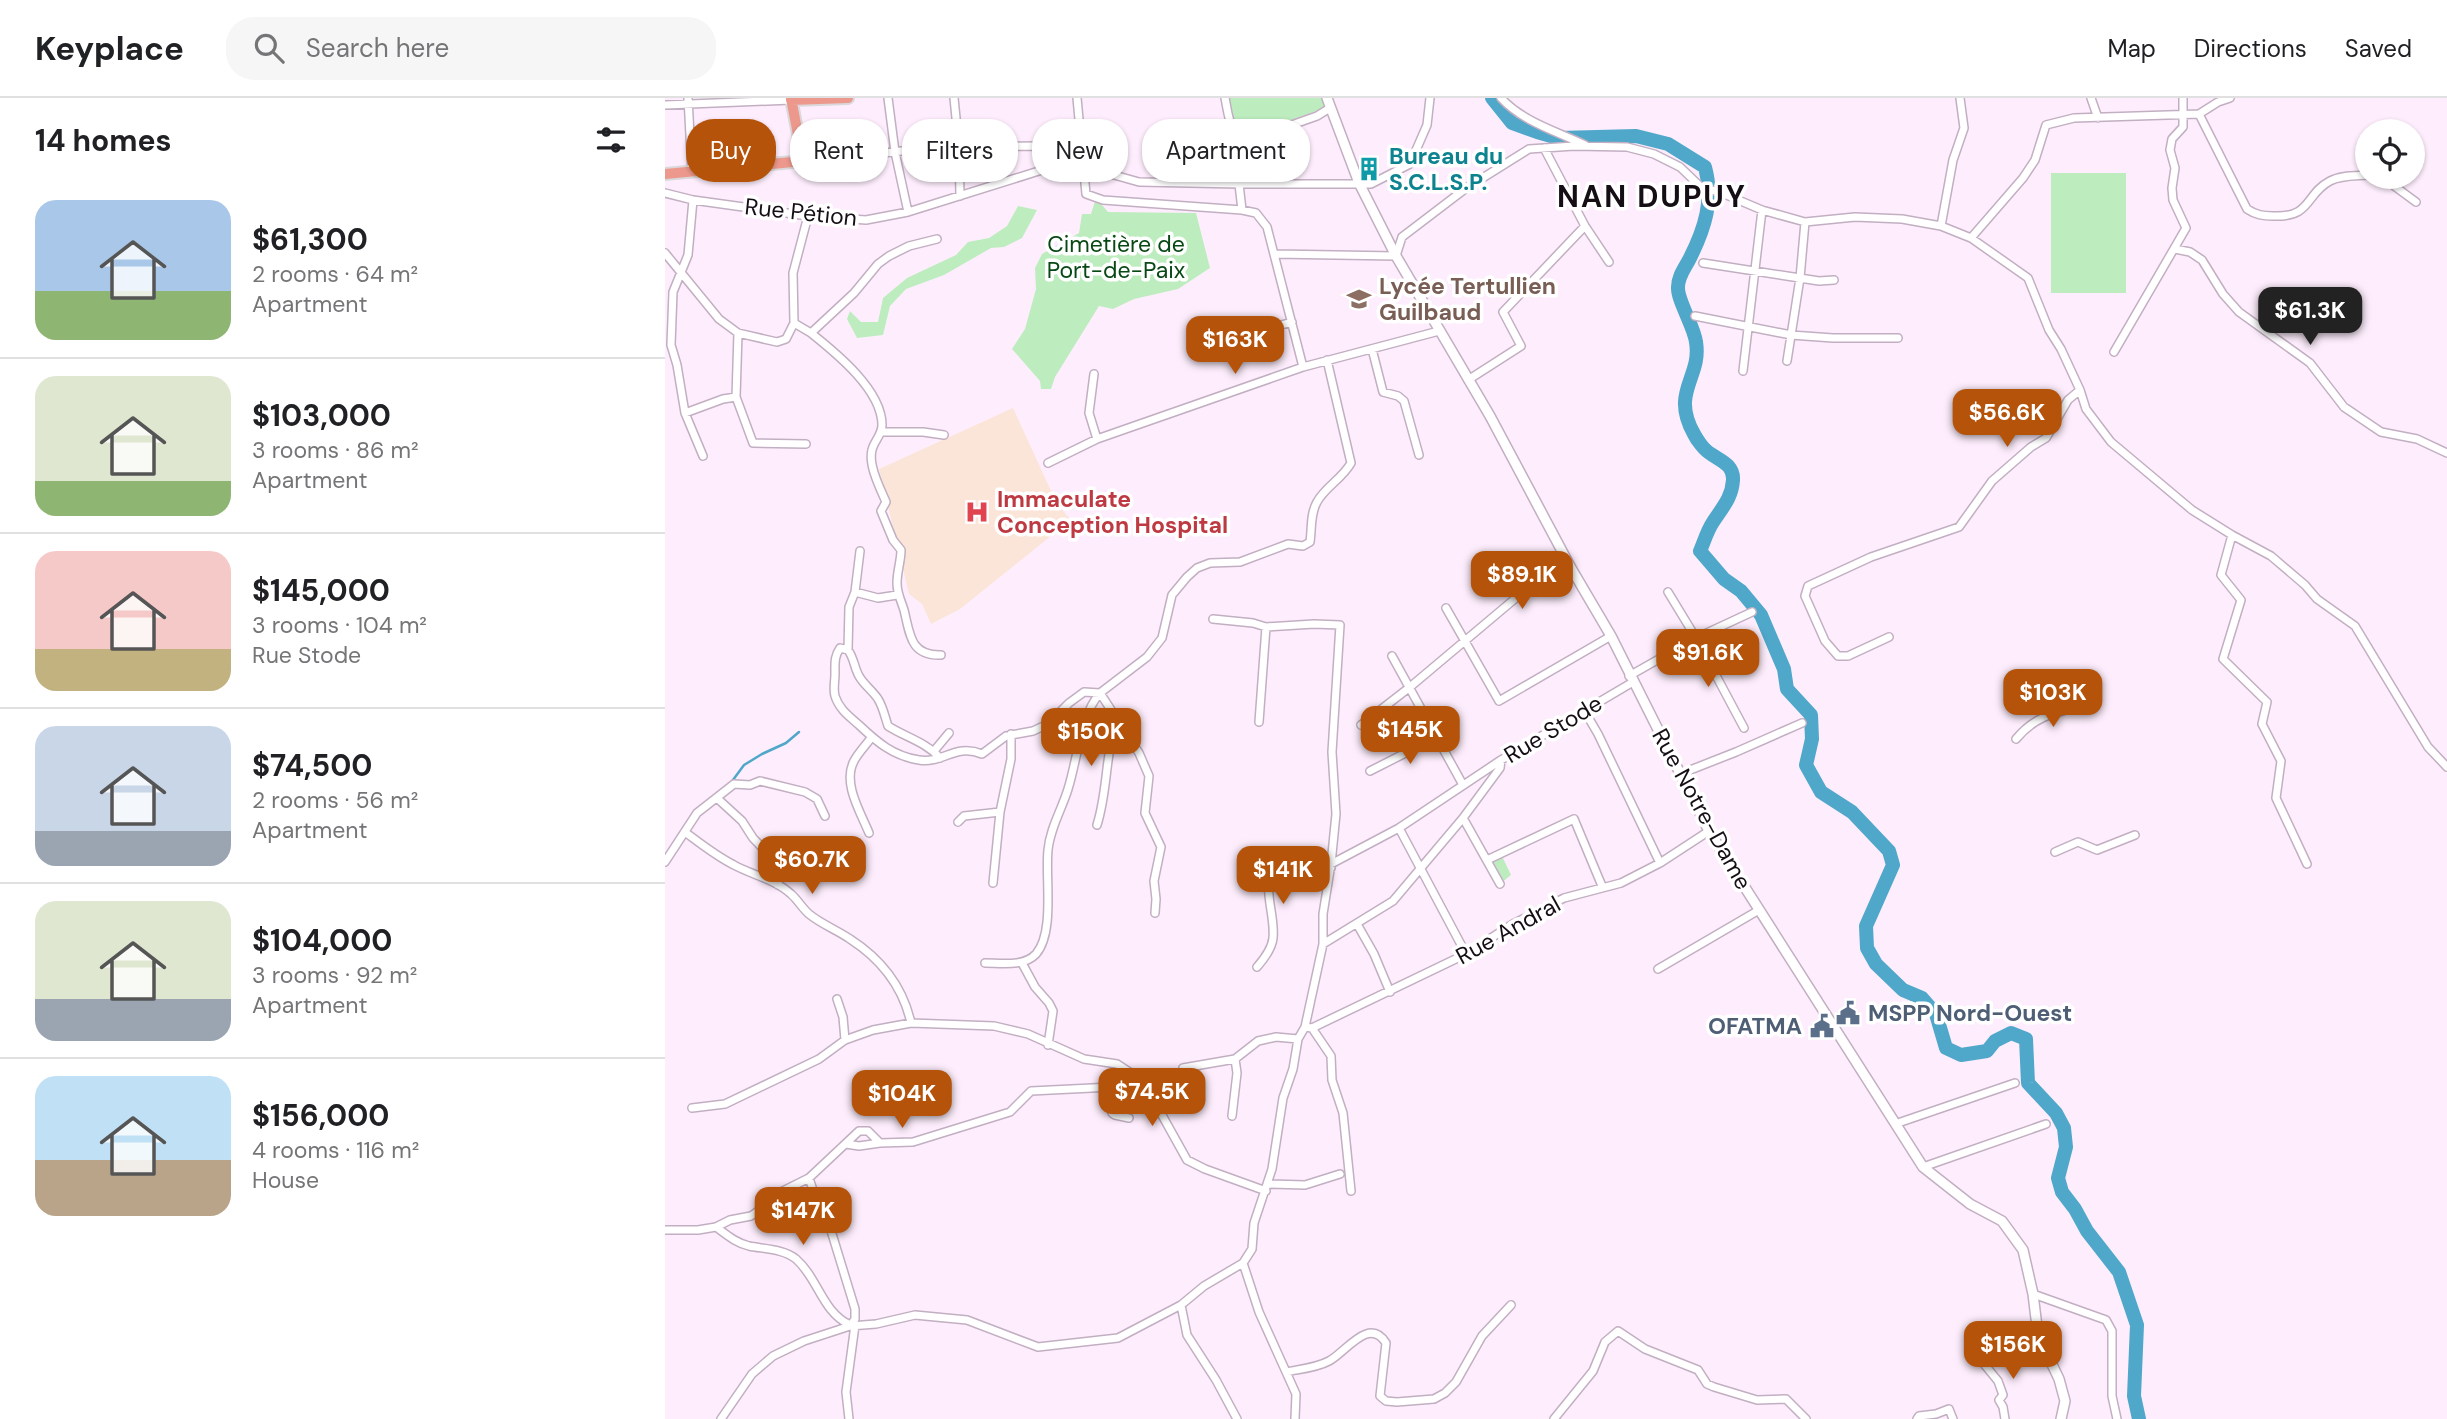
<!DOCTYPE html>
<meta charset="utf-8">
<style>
body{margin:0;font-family:"DM Sans",sans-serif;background:#f6f6f6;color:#202124;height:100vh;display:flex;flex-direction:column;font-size:26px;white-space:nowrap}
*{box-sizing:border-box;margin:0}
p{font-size:23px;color:#757577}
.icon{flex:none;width:38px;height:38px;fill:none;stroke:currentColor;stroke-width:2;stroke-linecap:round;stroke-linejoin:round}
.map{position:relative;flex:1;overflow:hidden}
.details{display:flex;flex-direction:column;background:#fff;width:665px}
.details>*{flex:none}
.top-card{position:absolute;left:21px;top:21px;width:665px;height:63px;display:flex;gap:14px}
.buttons{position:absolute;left:1690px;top:21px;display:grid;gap:14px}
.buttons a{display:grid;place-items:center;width:70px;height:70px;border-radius:50%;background:#fff;box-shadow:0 2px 5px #0004;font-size:35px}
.price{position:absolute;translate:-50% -60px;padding:0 16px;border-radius:14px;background:#b45309;color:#fff;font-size:23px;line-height:46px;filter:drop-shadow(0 2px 4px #0008)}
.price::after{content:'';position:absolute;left:50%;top:42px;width:21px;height:16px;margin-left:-10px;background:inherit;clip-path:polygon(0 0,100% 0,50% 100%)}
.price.on{background:#222;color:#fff}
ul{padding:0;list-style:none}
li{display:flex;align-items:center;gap:21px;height:175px;padding:0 35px}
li+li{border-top:2px solid #e0e0e0}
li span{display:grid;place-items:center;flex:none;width:196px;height:140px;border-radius:21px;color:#555}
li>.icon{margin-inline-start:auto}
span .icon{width:84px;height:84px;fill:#fffc;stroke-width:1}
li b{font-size:30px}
h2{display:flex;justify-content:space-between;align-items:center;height:84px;padding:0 35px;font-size:30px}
.tag{padding:0 24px;border-radius:28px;background:#fff;box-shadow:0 2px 5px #0004;font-size:24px;line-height:63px}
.tag.on{background:#b45309;color:#fff}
header{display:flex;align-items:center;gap:42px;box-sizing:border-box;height:98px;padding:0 35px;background:#fff;border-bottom:2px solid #e0e0e0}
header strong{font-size:33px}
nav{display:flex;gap:38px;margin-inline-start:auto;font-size:24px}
.search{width:490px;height:63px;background:#f6f6f6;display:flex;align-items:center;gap:18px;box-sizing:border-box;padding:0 24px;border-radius:28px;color:#757577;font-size:26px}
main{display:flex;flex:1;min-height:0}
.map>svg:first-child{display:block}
</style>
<header>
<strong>Keyplace</strong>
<div class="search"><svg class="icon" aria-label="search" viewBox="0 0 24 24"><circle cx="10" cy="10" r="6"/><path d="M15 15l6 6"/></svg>Search here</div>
<nav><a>Map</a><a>Directions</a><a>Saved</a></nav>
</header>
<main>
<section class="details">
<h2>14 homes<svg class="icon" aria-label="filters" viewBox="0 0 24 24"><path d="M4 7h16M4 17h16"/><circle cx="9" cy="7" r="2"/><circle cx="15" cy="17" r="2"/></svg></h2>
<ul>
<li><span style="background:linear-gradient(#a9c7e8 65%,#8fb573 0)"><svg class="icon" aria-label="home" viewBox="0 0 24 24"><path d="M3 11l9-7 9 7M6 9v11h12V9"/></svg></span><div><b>$61,300</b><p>2 rooms · 64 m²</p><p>Apartment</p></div></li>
<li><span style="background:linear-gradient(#dfe7d0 75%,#8fb573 0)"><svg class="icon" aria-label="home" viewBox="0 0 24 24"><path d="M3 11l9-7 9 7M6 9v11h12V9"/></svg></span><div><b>$103,000</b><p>3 rooms · 86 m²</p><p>Apartment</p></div></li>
<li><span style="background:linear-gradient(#f6c9c9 70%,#c2b280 0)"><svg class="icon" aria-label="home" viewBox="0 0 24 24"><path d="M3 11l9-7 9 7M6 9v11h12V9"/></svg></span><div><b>$145,000</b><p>3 rooms · 104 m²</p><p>Rue Stode</p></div></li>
<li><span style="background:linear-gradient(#c9d6e8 75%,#9aa5b1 0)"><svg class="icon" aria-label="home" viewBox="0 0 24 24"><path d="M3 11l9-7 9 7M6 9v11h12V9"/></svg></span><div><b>$74,500</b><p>2 rooms · 56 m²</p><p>Apartment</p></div></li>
<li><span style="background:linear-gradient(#dfe7d0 70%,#9aa5b1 0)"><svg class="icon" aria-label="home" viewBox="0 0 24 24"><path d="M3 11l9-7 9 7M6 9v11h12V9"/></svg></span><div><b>$104,000</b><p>3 rooms · 92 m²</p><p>Apartment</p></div></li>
<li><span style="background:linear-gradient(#bfe0f5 60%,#b9a48a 0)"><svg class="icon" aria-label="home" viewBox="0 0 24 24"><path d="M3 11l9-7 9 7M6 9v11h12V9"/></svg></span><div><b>$156,000</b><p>4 rooms · 116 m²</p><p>House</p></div></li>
</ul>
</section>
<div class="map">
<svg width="1782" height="1321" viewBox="0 0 1782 1321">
<rect width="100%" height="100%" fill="#feeefd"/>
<path fill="#fbe5d8" d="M348,310L392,406L406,422L295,511L266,526L257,506L244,496L214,371Z"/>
<path fill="#bdecbe" d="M564,0H659L662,9L582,38L572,33Z
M1386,75H1461V195H1386Z
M431,100L443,114L531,115L545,170L513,191L469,201L448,211L434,208L390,279L386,291H376L375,283L347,251L360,231L371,191L370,170L377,156L414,135L417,116H426Z
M353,108L372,112L357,140L339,149L326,150L279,177L241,191L225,208L218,237L192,240L182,221L185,213L196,224H213L218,200L242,180L291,157L303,144L324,140L342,128Z
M836,756L846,777L835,786L822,762Z"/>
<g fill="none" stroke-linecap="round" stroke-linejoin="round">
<path stroke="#4fa7ca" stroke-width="2.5" d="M65,686L79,667L97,656L121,645L134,634"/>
<path stroke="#4fa7ca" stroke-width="14" d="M827,0L847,25L872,34L893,40L971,38L1003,46L1040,69C1049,102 1040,130 1025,160C1020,170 1013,178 1013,189C1012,202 1029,228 1031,244C1037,280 1005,293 1029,336C1032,342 1039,352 1046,356C1056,363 1069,367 1068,382C1067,400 1057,410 1048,424C1042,433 1039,444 1035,453L1059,481L1076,493L1096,517L1119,571L1122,591L1146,617L1147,641L1141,667L1156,694L1187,714L1224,753L1228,767L1201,828L1202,850L1211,866L1238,892L1257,900L1271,916L1281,950L1296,957L1322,953L1330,943L1346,935L1361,941L1363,985L1391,1015L1399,1030L1401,1049L1393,1080L1397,1094L1410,1111L1422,1133L1454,1174L1472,1227L1469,1298L1474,1321"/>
<g stroke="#c2afc2" stroke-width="10">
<path id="minor" d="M23,0L27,75
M223,0L230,54L243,114
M289,0L294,50L295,98
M412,0L421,96L438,102L577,112L591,115L602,129L638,269
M560,0C564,19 564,40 587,41L652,18L665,10
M836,0C858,24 891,33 920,47
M1426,0L1433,20
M0,7L126,2
M1534,16L1582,111C1591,117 1598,118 1608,118C1647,120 1640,96 1665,83C1676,77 1690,78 1703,77
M879,50L920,128L944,164
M138,63L276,49L372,48L381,51L388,64
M388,64L410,66L474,84L574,86H706L745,66L762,27L765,0
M1717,79L1751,104
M574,86L577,112
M0,95L28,102L143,118L201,122L243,114L377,72L384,69L388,64
M28,102L23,157L8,194L6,247L12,267L20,315L38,358
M1276,128L1288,62L1299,30L1295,0
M1306,140L1358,80L1370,62L1381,27L1409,20L1534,16L1553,4L1565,0
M1510,151L1525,154L1537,162L1558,196L1574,214L1645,265L1679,309L1716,334L1752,341L1782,355
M0,155L54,221L73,235L112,244L121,241L129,225L146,235L189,195L213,166L224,158L244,148L272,141
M610,156L731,158L737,139L800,91L864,51L909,48L962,49L989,56L1015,69L1038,91L1052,93L1097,112L1140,124L1190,119L1237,121L1276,128L1306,140L1363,180L1384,232L1396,251L1415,292L1421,311L1446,344L1527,412L1567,437L1606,458L1640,487L1652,501L1690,528L1763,649L1782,669
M1038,165L1154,183L1169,182
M1030,218L1126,237L1168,240H1233
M129,225L128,175L143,118
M73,235L71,299L88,345L141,346
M146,235C171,255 217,292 217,327C217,337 209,343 207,352C203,367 215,390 221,404L216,413L228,442L236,452C236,463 232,473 232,485C232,496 236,502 239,512C245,536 245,558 276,557
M551,245L627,224
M707,251L718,294L733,298L739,303L754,357
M1449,254L1521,130L1508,102L1507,90L1510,70L1505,52L1507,41L1518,29V0
M1122,263L1135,180L1140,124
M1078,273L1097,112
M429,276L424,315L432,341
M803,282L856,248L838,214L920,128
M20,315L58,301L71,299
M217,334H258L279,337
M383,365L432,341L638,269L774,233
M1567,437L1556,477L1576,502L1558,561L1602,604L1597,626L1616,663L1611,700L1642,766
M190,494L195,453
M781,510L834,603L946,538
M1224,539L1183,558H1173L1160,543L1140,498L1143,488L1206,459L1294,429L1327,383L1366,349L1381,340L1403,302L1415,292
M183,552L184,509L190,494L213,500L232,497
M727,558L798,687
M964,578L1031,540L1003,494
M919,612L933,636L995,765
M594,624L601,529
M696,627L745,589L852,499L906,470
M1079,630L1031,540L1087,514
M1351,641C1370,618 1389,615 1417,608
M269,653L284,635
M275,660C261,644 240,639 223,628C220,619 218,609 213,601C207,592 199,587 194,578C189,569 189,560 183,552L175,550C169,559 170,565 170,576C170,583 168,591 170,598C174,611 184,618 194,627C212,644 228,658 254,662C278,666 290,645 317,656L341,638L368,633L383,626L404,605L419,594L435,595L474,655L484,678L480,715L496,749L489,783L491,801L490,815
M705,673L772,639
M1015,676L1071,654L1137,625
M53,701L77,723L88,740L114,767L113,787
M798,720L835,786
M293,724L299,718L335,714
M432,727C443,692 440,658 451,622
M734,730L801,856
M20,734C36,746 51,758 69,767C87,777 110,781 126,796C133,802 137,810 144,816C156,826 172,832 185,841C216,861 238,889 246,925
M204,735C196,715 177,685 189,663C193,655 201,647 206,640
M1390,754L1413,744L1432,752L1470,737
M822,762L909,721L937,788
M0,764L32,715L69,686L85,687L95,683L140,694L152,701L160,718
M666,766L734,730L836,662L968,584
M328,785L335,714L346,661V636
M692,826L709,856L725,894
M658,846L728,803L798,720L835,670L836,662
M320,865C336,865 359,869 371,856C390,834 380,780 383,752C385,730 397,711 403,691C412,663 416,616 435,595L482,559L497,540L507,497L522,479L532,470L545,465L575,464L623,446L638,448L645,444C647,431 645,416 652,404C660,389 677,381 686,365L662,262
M357,865L370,889L384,905L388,913L383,947
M592,869C599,861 607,851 608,840C611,813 591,780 617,759H622L666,770
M993,871L1094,812
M172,901L178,919L180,942
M640,929L647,930L801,856L848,826L899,800L956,785L995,765L1044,733
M647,930L666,958L667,982L678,1015L686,1093
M518,970L570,961L593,943L611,939L633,941
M447,989V1015L450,1017L464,1020
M27,1010L60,1006L154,961L180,942L208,932L246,925L329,928L363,936L419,961L452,966L478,983L522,1062L540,1071L601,1093
M567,1018L572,975L570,961
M1230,1026L1350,985
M181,1046L194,1048L215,1045
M1258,1069L1381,1026
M144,1080L152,1104L164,1126L190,1211V1221L185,1228
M602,1086L640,1087L675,1076
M51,1129C62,1137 71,1145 84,1148C99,1151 119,1151 131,1161C153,1180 157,1214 185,1227
M0,1132H33L51,1129L65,1122L86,1118L103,1106L108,1098L144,1080L194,1033H203L215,1045L248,1044L345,1014L366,993L447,989L460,971
M578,1165L594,1214L631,1296L630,1321
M1368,1196L1441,1222L1447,1233V1298L1452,1321
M516,1207L522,1237L551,1282L572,1321
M1315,1261L1333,1283L1338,1297L1334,1302L1338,1309L1340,1321
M621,1274C635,1271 651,1270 664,1263C681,1254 704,1218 721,1245L715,1298L721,1303L732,1304L769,1301L780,1295L791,1284L817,1238L846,1207
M56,1321L87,1276L108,1258L139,1243L185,1228L211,1226L250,1217L302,1222L373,1249L453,1240L516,1207L539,1188L578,1165L587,1151L589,1125L607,1071L618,1000L628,971L633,941L640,929L658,846V816L666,766L671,716L667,654L675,527L649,526L601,529L588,525L548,521
M184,1321L181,1294L190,1227
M889,1321L928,1273L940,1244L953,1233L980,1251L1033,1272L1042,1286L1049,1289L1092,1302L1121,1301L1141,1321
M1252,1321L1254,1318L1271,1316L1284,1311L1288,1321"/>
</g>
<g stroke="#c2afc2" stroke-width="12">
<path id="tertiary" d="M662,0L694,85L731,158L825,318L906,470L946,538L1044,733L1258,1069L1305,1106L1337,1123L1358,1152L1368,1196L1373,1237L1394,1281L1400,1303L1396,1321"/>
</g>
<g stroke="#dad8da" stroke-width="14">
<path id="primary" d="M126,2L183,0
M0,76L138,63L126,0"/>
</g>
<use href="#minor" stroke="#fff" stroke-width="7"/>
<use href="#tertiary" stroke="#fff" stroke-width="9"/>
<use href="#primary" stroke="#ed988d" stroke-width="10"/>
</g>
<defs>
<g id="building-bare" transform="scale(1.89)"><path d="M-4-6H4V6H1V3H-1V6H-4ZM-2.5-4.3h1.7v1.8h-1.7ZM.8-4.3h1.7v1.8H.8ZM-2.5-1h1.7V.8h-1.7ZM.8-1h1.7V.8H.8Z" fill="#0f9aa8" stroke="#fff" stroke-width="2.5" paint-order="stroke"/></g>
<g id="school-bare" transform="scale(1.89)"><path d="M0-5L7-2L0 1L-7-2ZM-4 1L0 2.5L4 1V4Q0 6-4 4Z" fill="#8d6e63" stroke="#fff" stroke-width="2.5" paint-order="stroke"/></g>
<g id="hospital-bare" transform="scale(1.89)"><path d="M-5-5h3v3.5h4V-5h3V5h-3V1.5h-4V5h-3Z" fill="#e0444e" stroke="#fff" stroke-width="2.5" paint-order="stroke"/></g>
<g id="civic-bare" transform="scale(1.89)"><path d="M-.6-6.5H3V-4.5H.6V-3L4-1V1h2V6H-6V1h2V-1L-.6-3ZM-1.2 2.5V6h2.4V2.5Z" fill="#5c6f8a" stroke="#fff" stroke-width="2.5" paint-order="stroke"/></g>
</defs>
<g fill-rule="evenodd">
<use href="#building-bare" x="704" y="71"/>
<use href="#school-bare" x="694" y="201"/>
<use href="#hospital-bare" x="312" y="414"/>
<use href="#civic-bare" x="1183" y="915"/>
<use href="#civic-bare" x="1157" y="928"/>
</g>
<g text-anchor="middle" stroke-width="7" stroke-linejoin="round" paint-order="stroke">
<g font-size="23" font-weight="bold" fill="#0d838f" stroke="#fff" text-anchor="start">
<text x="724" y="66">Bureau du<tspan x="724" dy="26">S.C.L.S.P.</tspan></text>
</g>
<g font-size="23" fill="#150e15" stroke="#fff">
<text transform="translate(136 114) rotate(6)" y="8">Rue Pétion</text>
<text transform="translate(888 631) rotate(-31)" y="8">Rue Stode</text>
<text transform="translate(1037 711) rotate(61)" y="8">Rue Notre-Dame</text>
<text transform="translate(843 832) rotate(-29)" y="8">Rue Andral</text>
</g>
<g font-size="23" fill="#084814" stroke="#fff">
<text x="451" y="154">Cimetière de<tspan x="451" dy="26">Port-de-Paix</tspan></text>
</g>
<g font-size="23" font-weight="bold" fill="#785e54" stroke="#fff" text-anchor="start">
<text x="714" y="196">Lycée Tertullien<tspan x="714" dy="26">Guilbaud</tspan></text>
</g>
<g font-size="23" font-weight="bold" fill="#be3a42" stroke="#fff" text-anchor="start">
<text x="332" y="409">Immaculate<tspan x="332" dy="26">Conception Hospital</tspan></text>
</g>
<g font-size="23" font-weight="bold" fill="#4e5e75" stroke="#fff" text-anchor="start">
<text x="1203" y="923">MSPP Nord-Ouest</text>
<text x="1137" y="936" text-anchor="end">OFATMA</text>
</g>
<g font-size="30" font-weight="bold" letter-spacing="2" fill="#150e15" stroke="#fff">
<text x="987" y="109">NAN DUPUY</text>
</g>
</g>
</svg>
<div class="buttons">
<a><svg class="icon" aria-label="locate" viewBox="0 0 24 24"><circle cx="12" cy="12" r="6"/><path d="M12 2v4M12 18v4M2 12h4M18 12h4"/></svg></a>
</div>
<b class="price on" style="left:1645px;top:249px">$61.3K</b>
<b class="price" style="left:570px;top:278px">$163K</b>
<b class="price" style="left:1342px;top:351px">$56.6K</b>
<b class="price" style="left:857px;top:513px">$89.1K</b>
<b class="price" style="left:1043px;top:591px">$91.6K</b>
<b class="price" style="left:1388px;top:631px">$103K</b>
<b class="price" style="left:745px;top:668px">$145K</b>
<b class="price" style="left:426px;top:670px">$150K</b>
<b class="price" style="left:147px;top:798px">$60.7K</b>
<b class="price" style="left:618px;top:808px">$141K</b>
<b class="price" style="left:487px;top:1030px">$74.5K</b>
<b class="price" style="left:237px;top:1032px">$104K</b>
<b class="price" style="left:138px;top:1149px">$147K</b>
<b class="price" style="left:1348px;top:1283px">$156K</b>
<div class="top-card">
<a class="tag on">Buy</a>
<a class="tag">Rent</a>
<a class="tag">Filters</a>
<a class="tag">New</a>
<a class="tag">Apartment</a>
</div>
</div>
</main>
